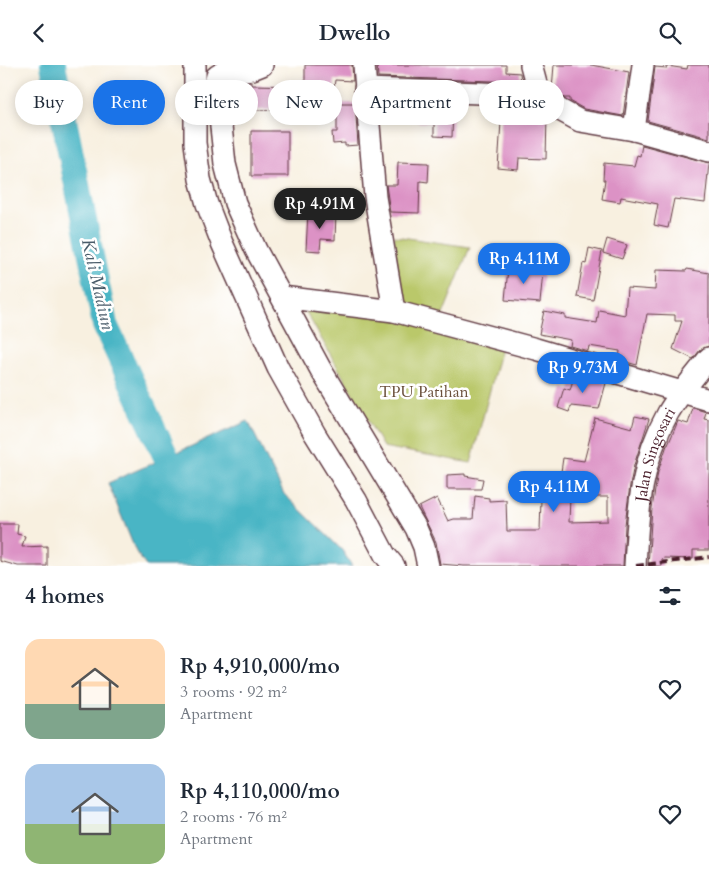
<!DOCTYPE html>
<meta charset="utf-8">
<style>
body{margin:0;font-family:Cardo,serif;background:#f2f2f3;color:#1f2937;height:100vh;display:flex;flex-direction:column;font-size:19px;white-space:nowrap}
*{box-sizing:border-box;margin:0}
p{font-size:16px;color:#747a83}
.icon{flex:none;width:28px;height:28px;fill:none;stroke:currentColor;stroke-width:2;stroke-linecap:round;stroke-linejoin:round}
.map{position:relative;height:501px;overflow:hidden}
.side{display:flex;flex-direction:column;background:#fff;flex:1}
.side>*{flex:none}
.guide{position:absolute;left:15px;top:15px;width:680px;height:45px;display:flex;gap:10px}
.price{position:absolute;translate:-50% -42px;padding:0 11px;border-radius:18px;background:#1a73e8;color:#fff;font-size:16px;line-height:32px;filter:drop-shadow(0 1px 2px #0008)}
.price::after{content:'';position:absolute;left:50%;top:30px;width:15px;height:11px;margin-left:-8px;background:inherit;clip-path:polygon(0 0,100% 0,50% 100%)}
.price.on{background:#222;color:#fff}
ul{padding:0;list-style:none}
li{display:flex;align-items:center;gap:15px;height:125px;padding:0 25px}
li span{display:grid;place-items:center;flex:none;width:140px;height:100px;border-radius:15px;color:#555}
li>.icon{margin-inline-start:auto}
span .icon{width:60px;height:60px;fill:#fffc;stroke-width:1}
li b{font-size:21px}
h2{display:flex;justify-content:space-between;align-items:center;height:60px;padding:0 25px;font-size:21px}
.chip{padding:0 18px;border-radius:22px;background:#fff;box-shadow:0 2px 12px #0003;font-size:18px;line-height:45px}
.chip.on{background:#1a73e8;color:#fff}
header{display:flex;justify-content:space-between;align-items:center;height:65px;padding:0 25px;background:#fff;font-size:22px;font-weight:600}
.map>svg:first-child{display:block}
</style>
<header><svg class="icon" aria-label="back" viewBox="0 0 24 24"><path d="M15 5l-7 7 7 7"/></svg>Dwello<svg class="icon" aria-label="search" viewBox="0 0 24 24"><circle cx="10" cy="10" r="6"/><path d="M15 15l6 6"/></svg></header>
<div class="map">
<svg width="709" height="501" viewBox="0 0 709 501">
<rect width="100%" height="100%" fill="#fff"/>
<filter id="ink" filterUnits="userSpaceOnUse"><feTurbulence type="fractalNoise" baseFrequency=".02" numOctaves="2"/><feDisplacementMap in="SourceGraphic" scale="10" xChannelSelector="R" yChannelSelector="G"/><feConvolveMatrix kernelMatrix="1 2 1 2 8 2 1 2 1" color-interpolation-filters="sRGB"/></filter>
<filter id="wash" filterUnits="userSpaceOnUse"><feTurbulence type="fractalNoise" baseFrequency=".0096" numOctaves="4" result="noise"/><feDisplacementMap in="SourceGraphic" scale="20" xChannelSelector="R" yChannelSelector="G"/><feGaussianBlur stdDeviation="1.12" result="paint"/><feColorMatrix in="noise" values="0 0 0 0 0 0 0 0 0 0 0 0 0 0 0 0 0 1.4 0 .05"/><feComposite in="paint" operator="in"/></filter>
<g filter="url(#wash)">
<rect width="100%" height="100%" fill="#f8f0e0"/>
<path fill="#bac86b" stroke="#82744b" d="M394,171L470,182L442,252L401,241Z
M301,238L369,244L501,283L471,398L383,382Z"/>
<path fill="#48b5c5" stroke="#496a78" d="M248,356L284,429L342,485L352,501H146L136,487L108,418Z"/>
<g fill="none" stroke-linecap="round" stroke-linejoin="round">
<path stroke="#48b5c5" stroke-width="26" d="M53,0L105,260L181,424"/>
</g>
<g id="blocks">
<path fill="#dc92c5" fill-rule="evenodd" d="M305,0H352L353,16L335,15L332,38L284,37V44L233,46L234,19L251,17V20L305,21Z
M377,0H506V7L520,8L521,17L378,12Z
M554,0H591L629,7L623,51L584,44L570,36V33H564L552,24Z
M688,0H709V73L648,56L655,2L667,3V1L687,4Z
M337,38H355L358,80L345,81V78L333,79L332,67H337Z
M417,38L453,40L452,72L434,71V58L416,57Z
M502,41L520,42V46L523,48H543L547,51L546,94L519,93L518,105L498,103Z
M251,66H288V111H251Z
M642,80L709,98L705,138L674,134L668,163L654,160L658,139L621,132L620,137L602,134L605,115H603L604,98L634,101L637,90L640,91Z
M398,97L429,98L428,117L420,116L419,148L390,147L386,120H397Z
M308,147L336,149L335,175L321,174L320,186L306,185Z
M607,174L627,180L622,194L603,188Z
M589,183L602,186L593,235L577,232L583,198L586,199Z
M508,203L543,206L540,238L505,235Z
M687,204L709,208V281L700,285L693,294L673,284L682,256H675V250L647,249L637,300L619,295L620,286L589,281L588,286L570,281L571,275L539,269L544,246L565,250V253L597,258L599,245L625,250L627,223L655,225L656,205L686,206Z
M575,308L606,318L599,344L571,341L569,347L558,343L564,323L570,325Z
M693,343L706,347L704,354L709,355V485H693V494L664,493L662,494V501H648L652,443L658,407L667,380H668L678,356L688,359Z
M635,351L649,354L634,400L630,420L625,460L623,501H464L440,499L436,477L419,442L437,433L448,456L454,454H473L475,431L489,433V436L506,435L507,466H540L541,434L526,433V420L559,421L563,393L584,396L595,353L632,363ZM570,432H608V456L569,457Z
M465,409V411L483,414L481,424H447V410Z
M0,459H18L17,469L25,471L22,482L47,481V501H18L0,496Z"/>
</g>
</g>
<g filter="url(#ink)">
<use href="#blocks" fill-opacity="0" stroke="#643e46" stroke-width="1"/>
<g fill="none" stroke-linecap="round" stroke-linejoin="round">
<g stroke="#643e46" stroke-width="24">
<g id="minor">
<path d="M195,0V78L200,114L207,139L222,178L278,303L315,369L356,435L385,490L394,501"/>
<path d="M262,0L252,4L222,8L217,11L216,15L225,99L235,138L256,185L321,305L416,463L424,482L428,501"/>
<path d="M364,0L375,132L394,246"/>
<path d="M531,0L539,30"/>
<path d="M365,24L539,30"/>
<path d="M539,30L560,45L580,56L634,65L709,86"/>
<path d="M634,65L643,0"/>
<path d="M282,232L394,246L536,284L709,335"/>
<path id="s1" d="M635,501C638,446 640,398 668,348C679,329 695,311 709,293"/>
</g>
</g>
<use href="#minor" stroke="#fff" stroke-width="21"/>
<path stroke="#4a1f2b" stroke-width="4" stroke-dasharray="8 4" stroke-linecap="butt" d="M636,501L709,492"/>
</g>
</g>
<g text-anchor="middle" stroke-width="5" stroke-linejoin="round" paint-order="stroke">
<g font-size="16" fill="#6c523e" stroke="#fff">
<text x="424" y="332">TPU Patihan</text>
</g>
<g font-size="16" fill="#4a1f2b" stroke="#fff">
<text dy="6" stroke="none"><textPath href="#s1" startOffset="114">Jalan Singosari</textPath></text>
</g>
<g font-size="18" font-style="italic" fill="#495b69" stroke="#fff">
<text transform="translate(98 219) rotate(77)" y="6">Kali Madiun</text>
</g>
</g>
</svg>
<b class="price on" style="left:320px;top:165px">Rp 4.91M</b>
<b class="price" style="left:524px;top:220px">Rp 4.11M</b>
<b class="price" style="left:583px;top:329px">Rp 9.73M</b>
<b class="price" style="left:554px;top:448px">Rp 4.11M</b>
<div class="guide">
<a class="chip">Buy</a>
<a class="chip on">Rent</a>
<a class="chip">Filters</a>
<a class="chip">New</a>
<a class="chip">Apartment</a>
<a class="chip">House</a>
</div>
</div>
<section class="side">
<h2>4 homes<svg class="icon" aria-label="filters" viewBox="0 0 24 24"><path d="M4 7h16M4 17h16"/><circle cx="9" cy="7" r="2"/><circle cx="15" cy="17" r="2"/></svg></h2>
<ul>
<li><span style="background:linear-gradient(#ffd9b3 65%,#7fa58c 0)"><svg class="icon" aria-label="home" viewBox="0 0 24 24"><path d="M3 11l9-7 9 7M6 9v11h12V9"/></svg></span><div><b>Rp 4,910,000/mo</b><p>3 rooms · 92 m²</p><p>Apartment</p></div><svg class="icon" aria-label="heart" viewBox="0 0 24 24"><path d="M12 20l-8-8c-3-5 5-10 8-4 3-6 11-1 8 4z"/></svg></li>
<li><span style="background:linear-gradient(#a9c7e8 60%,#8fb573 0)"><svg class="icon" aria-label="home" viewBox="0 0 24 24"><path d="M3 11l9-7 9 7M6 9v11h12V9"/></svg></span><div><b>Rp 4,110,000/mo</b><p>2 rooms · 76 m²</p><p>Apartment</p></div><svg class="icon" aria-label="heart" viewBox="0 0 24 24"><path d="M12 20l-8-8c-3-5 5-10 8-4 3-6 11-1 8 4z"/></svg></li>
</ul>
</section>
